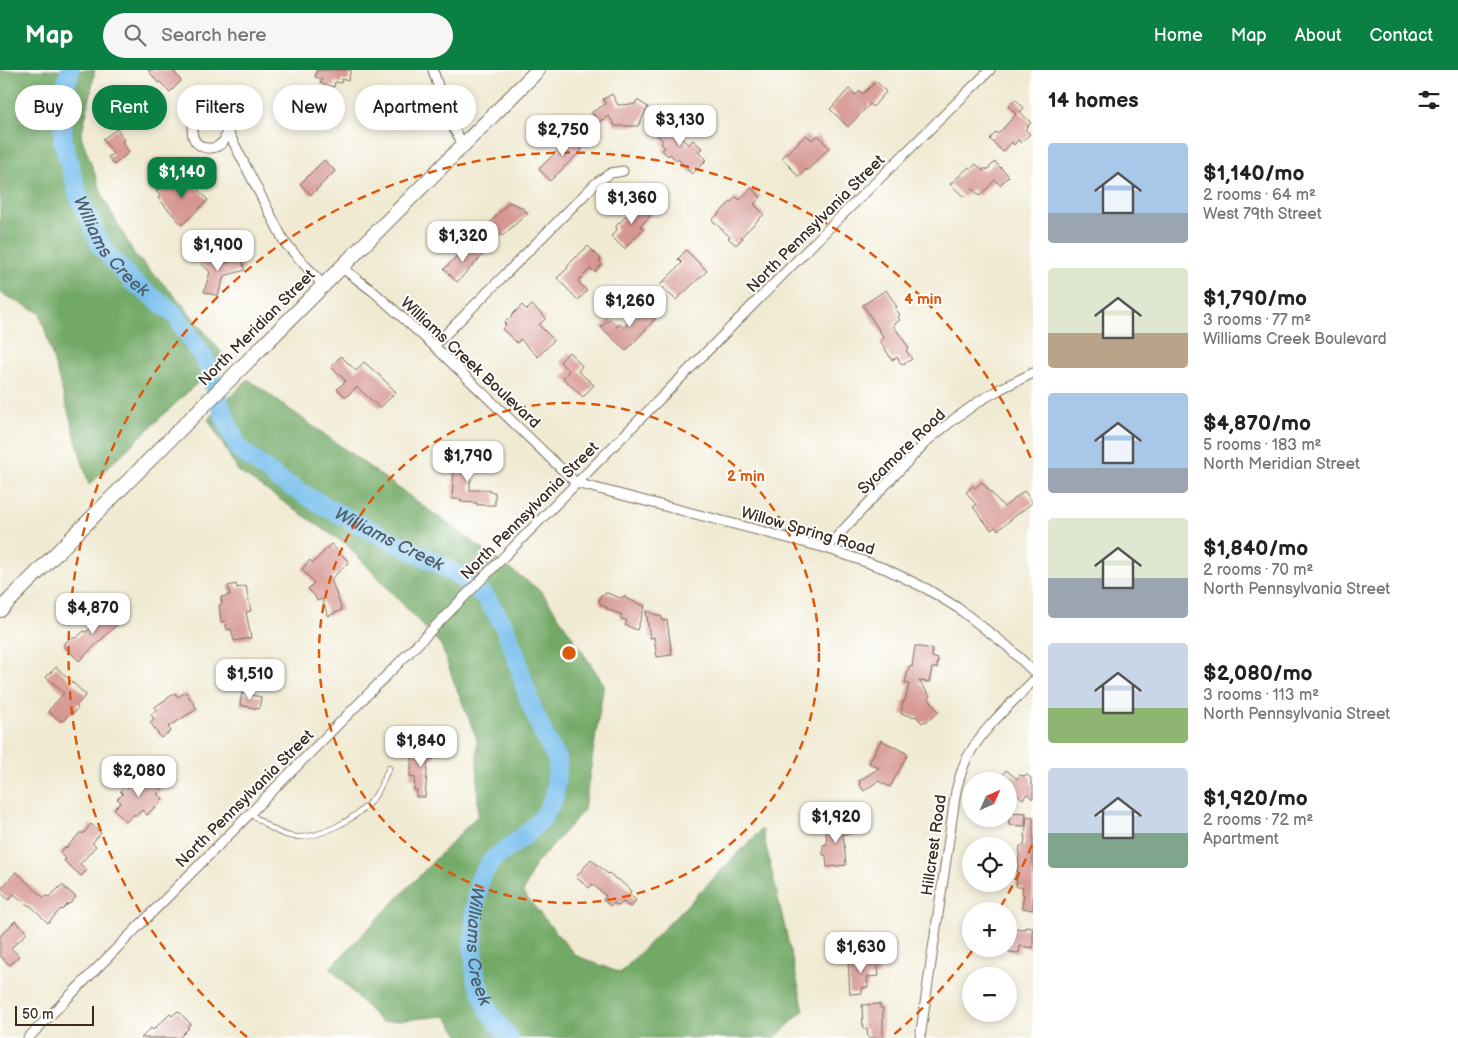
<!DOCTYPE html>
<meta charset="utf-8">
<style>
body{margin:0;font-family:"Balsamiq Sans",sans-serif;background:#f6f6f6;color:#222;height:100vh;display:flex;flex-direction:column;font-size:19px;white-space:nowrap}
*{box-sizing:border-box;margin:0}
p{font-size:16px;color:#767676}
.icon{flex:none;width:28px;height:28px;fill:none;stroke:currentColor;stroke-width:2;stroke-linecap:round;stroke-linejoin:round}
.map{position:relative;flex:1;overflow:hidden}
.sheet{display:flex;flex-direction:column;background:#fff;width:425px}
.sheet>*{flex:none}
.hud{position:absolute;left:15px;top:15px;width:475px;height:45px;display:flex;gap:10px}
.needle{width:32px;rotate:45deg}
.tools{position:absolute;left:962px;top:702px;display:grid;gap:10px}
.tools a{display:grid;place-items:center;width:55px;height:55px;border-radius:50%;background:#fff;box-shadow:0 2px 8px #0003;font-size:25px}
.scale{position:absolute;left:15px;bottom:12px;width:79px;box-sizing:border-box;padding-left:5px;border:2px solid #3b2a1e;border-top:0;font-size:14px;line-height:18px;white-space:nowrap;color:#3b2a1e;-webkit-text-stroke:4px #fff;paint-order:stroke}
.price{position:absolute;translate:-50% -42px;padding:0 11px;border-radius:10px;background:#fff;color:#222;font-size:16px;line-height:32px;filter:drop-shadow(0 1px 2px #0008)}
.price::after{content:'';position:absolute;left:50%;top:30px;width:15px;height:11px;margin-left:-8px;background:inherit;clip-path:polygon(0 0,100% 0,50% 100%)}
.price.active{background:#0b8043;color:#fff}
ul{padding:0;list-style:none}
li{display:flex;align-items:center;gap:15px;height:125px;padding:0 15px}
li span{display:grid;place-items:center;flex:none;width:140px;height:100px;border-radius:5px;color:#555}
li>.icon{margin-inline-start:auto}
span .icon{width:60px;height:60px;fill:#fffc;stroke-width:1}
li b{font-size:21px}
h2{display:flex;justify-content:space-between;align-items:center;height:60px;padding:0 15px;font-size:21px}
.tag{padding:0 18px;border-radius:22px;background:#fff;box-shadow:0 2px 8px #0003;font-size:18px;line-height:45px}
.tag.active{background:#0b8043;color:#fff}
header{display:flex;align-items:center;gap:30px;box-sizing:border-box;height:70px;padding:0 25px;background:#0b8043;color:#fff}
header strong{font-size:24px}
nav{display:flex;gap:28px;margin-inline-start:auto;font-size:18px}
.search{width:350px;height:45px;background:#f6f6f6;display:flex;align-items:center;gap:12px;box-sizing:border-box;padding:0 18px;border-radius:28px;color:#767676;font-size:19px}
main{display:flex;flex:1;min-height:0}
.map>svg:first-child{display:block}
</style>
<header>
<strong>Map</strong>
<div class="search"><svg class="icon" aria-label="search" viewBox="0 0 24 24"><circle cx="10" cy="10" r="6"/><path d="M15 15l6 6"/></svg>Search here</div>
<nav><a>Home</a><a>Map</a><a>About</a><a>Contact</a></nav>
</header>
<main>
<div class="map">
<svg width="1033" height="968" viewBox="0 0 1033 968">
<rect width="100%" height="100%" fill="#fff"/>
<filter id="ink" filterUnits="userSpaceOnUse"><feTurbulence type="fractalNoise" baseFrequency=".02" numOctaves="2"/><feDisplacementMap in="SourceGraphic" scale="10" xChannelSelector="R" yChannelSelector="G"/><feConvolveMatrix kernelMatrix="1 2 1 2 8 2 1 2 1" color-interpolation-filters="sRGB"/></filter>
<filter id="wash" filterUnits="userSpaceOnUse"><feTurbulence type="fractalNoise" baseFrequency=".0096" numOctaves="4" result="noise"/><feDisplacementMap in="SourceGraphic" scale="20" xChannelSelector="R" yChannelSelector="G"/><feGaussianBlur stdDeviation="1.12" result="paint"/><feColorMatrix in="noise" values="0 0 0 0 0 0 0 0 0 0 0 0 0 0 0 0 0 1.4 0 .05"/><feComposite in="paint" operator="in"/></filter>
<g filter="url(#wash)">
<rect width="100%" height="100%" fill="#f0ead2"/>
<path fill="#72a966" stroke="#566a42" d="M0,0H95L90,28L81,66L104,129L135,185L177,228L225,287L89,415L40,243L0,223Z
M248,309L542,522L604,614L584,740L534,796L523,823L575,885L620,903L762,759L804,940L775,968H461L446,946L381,952L330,898L478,745L477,669L454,612L441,575L347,475L238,401L208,349Z"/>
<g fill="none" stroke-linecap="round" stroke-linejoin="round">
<path stroke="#74bdec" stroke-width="19" id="s1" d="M70,0L62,28L63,71L79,127L102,178L133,212L175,244L206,292L225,348L239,379L278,409L324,436L380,465L439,494L464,509L487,529L504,556L517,589L529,630L544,665L558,691L554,728L542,749L523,767L492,790L480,808L475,839L473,878L476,909L490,943L509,968"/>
</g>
<g id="blocks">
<path fill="#d69692" d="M148,0H173L181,11L170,22L160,12L158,13Z
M317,0H351L348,11L342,9L341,13L335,12L334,17L320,13L322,9L315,7Z
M876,11L886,22L873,37L870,34L848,57L830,39L849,19L856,25L860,21L863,24Z
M612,24L618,35L635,34L637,30L648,37L638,56H615L609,46L598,52L592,42L606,34L603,29Z
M1015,29L1024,38L1020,42L1031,53L1025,59L1030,64L1021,73L1018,70L1014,75L1012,72L1003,82L990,69L996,62L998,64L1016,44L1008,36Z
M663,49L669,55L670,54L688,75L693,70L702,78L698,82L706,90L704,91L705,92L692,104L678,89L676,90L670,84L668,86L662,80L665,78L661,73L663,71L654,61L659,56L657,54Z
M117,59L124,69L122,71L129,82L114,95L108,87L113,84L103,69Z
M578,64L587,72L580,78L582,80L550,111L539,99L569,69L571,71Z
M806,65L812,70L818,65L829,78L807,101L806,99L799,107L782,88Z
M324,90L335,101L311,125L300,114Z
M995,92L1009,106L1000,115L995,110L980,126L972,119L964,127L950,114L969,97L971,99L976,94L983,101L986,98L987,100Z
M184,104L208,130L182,155L158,128L160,126L156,121L166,112L170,116Z
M751,118L761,127L754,134L764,144L741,167L743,168L736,175L728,168L730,167L712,150L736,127L740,130Z
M645,130L655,141L640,156L643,159L624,179L611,166L617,160L616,156L630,142L631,143Z
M509,132L521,137L528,143L502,166L488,155Z
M470,173L482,186L457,212L444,199Z
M588,176L601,189L599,191L602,194L595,202L590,199L578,211L587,221L578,230L557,208L568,198L567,197L573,190Z
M686,180L707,201L676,230L660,215L682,193L678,189Z
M203,181L214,191L223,194L241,188L245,200L224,206L218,226L204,222L210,202L196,188Z
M886,220L897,237L895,238L900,245L898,247L900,250L893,255L909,278L906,280L912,289L902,295L897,287L892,290L880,271L884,268L863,235Z
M639,232L655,249L626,281L601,257L610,249L618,257L620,254L624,258L636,244L632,240Z
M522,235L527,240L532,235L546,248L539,255L554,270L538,287L520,269L517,273L502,259L506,255L504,253Z
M569,282L582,296L578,301L594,315L583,327L563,308L569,301L560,292Z
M341,286L356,301L364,292L379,305L396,322L380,338L357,317L346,327L337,319L346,311L331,297Z
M455,382L467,383V386H473V404H470V420H490V422H495V435H477V433L461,432V429H452Z
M982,412L1004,437L1024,421L1033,432L998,460L995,457L991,460L973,437L976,435L966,422L973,416L975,418Z
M331,474L349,492L331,509L342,540L328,546L322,529L317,531L315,526L308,519L314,513L302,499L310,490L313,493Z
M236,514L237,518L246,516L251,541L246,542L251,568L234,571L231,559L227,560L225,551L221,552L219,535L222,534L221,527L230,525L228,516Z
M607,523L620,528L625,526L627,529L645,536L637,560L625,555L627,551L620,548L622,545L607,539L608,538L601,535L599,530L601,525Z
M116,537L125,547L79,591L63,575L70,568H76L84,561L86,562L89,560L99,550L101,552Z
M646,541L662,547L663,551L667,550L672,585L657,587L654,567L650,568Z
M915,576L932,579V587L938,589L937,598H932L929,612L919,611L930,626L928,628L939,642L926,652L925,651L922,653L917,647L901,644L903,631H905L909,614L905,613L909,596L912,597Z
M56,597L86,625L76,636L78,638L72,644L71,642L63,651L62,650L60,651L48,641L64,623L46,607Z
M186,622L197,639L168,657L171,661L161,668L150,652L154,649L151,644L157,640L155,637L175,623L178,627Z
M242,623L261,627L259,639L240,635Z
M881,670L908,684L890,717L878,711L864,721L859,714L860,713L859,711L879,698L869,693Z
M413,675L426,676V678H435L434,689H428L425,727H416L417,720H414L415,708L410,707Z
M1006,700L1017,709L1020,705L1022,706L1027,705L1031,708V714L1033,715V729L1027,724L1023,729L1011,720L1012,718L1009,715V711H998Z
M147,705L162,719L157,724L163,729L147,745L142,740L136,746L135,744L126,752L114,739L121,732L117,729L123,724L120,721L126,715L128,718L137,708L141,712Z
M1009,742L1026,743L1025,756L1009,755Z
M1027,747L1033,748V840L1022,838L1024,824H1022L1023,817H1016L1020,776H1024Z
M850,752L851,764H843L846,795L827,797L826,785H823V775L827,774L825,754Z
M91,754L101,763L92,773L96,776L80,794L87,800L81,806L64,791L66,789L59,783L65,777L66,778L81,762L83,764Z
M591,789L608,804L609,803L617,810L618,809L631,821L629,824L636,830L630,837L623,832L619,836L614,833L611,836L603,830L606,826L592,814L589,818L576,807Z
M16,802L44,828L47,826L49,827L62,815L76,827L70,834L69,833L62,840L61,839L48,853L30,835L29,836L14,824L9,830L0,822V820Z
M15,851L27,863L11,878L19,886L10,895L0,886V866Z
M1025,857L1033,858V878L1020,876L1019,883L1009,882V873H1011L1012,861L1015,858L1025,859Z
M877,889L879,906L867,907L868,917L862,918V923L850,924L848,891Z
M880,934V938H883V968H868L867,958L863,959L862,935Z
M178,941L191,954L187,957L189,958L179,968H141L151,958L153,960L170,944L172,946Z"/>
</g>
</g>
<g filter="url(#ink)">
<use href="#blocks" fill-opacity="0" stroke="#7a6d5d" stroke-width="1"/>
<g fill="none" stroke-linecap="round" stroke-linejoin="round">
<g stroke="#7a6d5d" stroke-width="6">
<path id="lane" d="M250,743C262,752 275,763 290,766C317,772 360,747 375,726C381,718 384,707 389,698"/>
</g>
<g stroke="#7a6d5d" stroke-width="11">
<path id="street" d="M433,0L449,51L463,74
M226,59C227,66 225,72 218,76C214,78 208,79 203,77C181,68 196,32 221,48L285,173L323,215
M341,197L374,222L434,276L576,413L826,478L886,499L927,519L958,538L1007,576L1033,601
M434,276L596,113L611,103L623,101
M826,478L927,371L953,350L981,330L1002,318L1033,303
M28,968L826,161L990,0
M920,968L956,721C959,709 962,698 967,688C983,658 1010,635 1033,611"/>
</g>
<g stroke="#7a6d5d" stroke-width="16">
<path id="primary" d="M0,540L538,0"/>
</g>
<use href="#lane" stroke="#fff" stroke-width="4.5"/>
<use href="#street" stroke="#fff" stroke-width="9"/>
<use href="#primary" stroke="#fff" stroke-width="14"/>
</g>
</g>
<g fill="none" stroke="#df570d" stroke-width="2.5" stroke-dasharray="9 6">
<circle cx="569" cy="583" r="250"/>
<path d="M1032 775A501 501 0 0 1 998 841M972 881A501 501 0 0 1 891 967M247 967A501 501 0 1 1 1032 391"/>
</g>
<g text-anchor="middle" stroke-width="4" stroke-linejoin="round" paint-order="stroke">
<g font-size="16" fill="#3b2a1e" stroke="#fff">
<text transform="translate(815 153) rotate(-45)" y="6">North Pennsylvania Street</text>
<text transform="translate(256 257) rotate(-45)" y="6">North Meridian Street</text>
<text transform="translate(471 292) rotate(43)" y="6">Williams Creek Boulevard</text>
<text transform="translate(901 381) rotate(-44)" y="6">Sycamore Road</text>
<text transform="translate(529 440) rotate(-45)" y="6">North Pennsylvania Street</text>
<text transform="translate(808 460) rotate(16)" y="6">Willow Spring Road</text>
<text transform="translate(244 728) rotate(-45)" y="6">North Pennsylvania Street</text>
<text transform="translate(933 775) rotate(-82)" y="6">Hillcrest Road</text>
</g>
<g font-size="18" font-style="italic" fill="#4f5d66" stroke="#fff">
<text dy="6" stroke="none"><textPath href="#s1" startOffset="190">Williams Creek</textPath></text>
<text dy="6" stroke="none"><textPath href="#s1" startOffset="611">Williams Creek</textPath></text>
<text dy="6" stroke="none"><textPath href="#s1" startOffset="1121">Williams Creek</textPath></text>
</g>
</g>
<circle cx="569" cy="583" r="8" fill="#df570d" stroke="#fff" stroke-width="2.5"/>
<g font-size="15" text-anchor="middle" font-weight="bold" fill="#df570d" stroke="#fff" stroke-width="4" stroke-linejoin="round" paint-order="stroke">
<text x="923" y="234">4 min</text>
<text x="746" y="411">2 min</text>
</g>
</svg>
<div class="tools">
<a><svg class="needle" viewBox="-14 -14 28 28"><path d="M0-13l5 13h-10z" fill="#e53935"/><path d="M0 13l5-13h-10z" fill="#767676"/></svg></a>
<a><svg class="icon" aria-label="locate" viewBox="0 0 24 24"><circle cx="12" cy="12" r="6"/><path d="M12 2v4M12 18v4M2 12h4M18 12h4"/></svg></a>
<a>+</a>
<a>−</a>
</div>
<div class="scale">50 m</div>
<b class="price" style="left:680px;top:77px">$3,130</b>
<b class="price" style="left:563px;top:87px">$2,750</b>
<b class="price active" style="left:182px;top:129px">$1,140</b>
<b class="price" style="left:632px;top:155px">$1,360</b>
<b class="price" style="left:463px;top:193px">$1,320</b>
<b class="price" style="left:218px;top:202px">$1,900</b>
<b class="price" style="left:630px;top:258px">$1,260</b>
<b class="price" style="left:468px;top:413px">$1,790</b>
<b class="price" style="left:93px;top:565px">$4,870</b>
<b class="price" style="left:250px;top:631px">$1,510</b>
<b class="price" style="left:421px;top:698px">$1,840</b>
<b class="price" style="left:139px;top:728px">$2,080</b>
<b class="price" style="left:836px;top:774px">$1,920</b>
<b class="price" style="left:861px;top:904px">$1,630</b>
<div class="hud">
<a class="tag">Buy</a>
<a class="tag active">Rent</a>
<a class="tag">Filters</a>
<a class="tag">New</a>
<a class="tag">Apartment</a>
</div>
</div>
<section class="sheet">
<h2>14 homes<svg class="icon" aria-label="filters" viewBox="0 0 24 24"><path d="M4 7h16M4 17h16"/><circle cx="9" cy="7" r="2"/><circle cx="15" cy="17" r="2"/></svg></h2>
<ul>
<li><span style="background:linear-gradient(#a9c7e8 70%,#9aa5b1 0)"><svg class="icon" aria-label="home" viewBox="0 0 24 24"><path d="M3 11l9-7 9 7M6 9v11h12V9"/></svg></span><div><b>$1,140/mo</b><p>2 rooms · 64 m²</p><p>West 79th Street</p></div></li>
<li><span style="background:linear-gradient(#dfe7d0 65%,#b9a48a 0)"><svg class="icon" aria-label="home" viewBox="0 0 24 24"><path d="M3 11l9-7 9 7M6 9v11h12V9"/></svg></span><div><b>$1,790/mo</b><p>3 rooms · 77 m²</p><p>Williams Creek Boulevard</p></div></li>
<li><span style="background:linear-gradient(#a9c7e8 75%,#9aa5b1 0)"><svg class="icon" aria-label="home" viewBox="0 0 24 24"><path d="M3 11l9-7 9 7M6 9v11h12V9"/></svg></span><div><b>$4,870/mo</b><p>5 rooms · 183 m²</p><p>North Meridian Street</p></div></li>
<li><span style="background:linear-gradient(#dfe7d0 60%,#9aa5b1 0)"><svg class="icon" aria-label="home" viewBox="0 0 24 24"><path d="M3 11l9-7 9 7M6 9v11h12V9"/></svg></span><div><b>$1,840/mo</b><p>2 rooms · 70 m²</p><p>North Pennsylvania Street</p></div></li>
<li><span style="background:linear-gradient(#c9d6e8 65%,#8fb573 0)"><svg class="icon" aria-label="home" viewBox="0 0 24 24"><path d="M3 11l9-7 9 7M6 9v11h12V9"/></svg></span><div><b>$2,080/mo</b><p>3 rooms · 113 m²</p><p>North Pennsylvania Street</p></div></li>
<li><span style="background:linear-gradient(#c9d6e8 65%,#7fa58c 0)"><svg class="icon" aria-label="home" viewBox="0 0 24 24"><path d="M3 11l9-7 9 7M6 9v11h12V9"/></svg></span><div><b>$1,920/mo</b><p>2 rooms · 72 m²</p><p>Apartment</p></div></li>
</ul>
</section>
</main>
